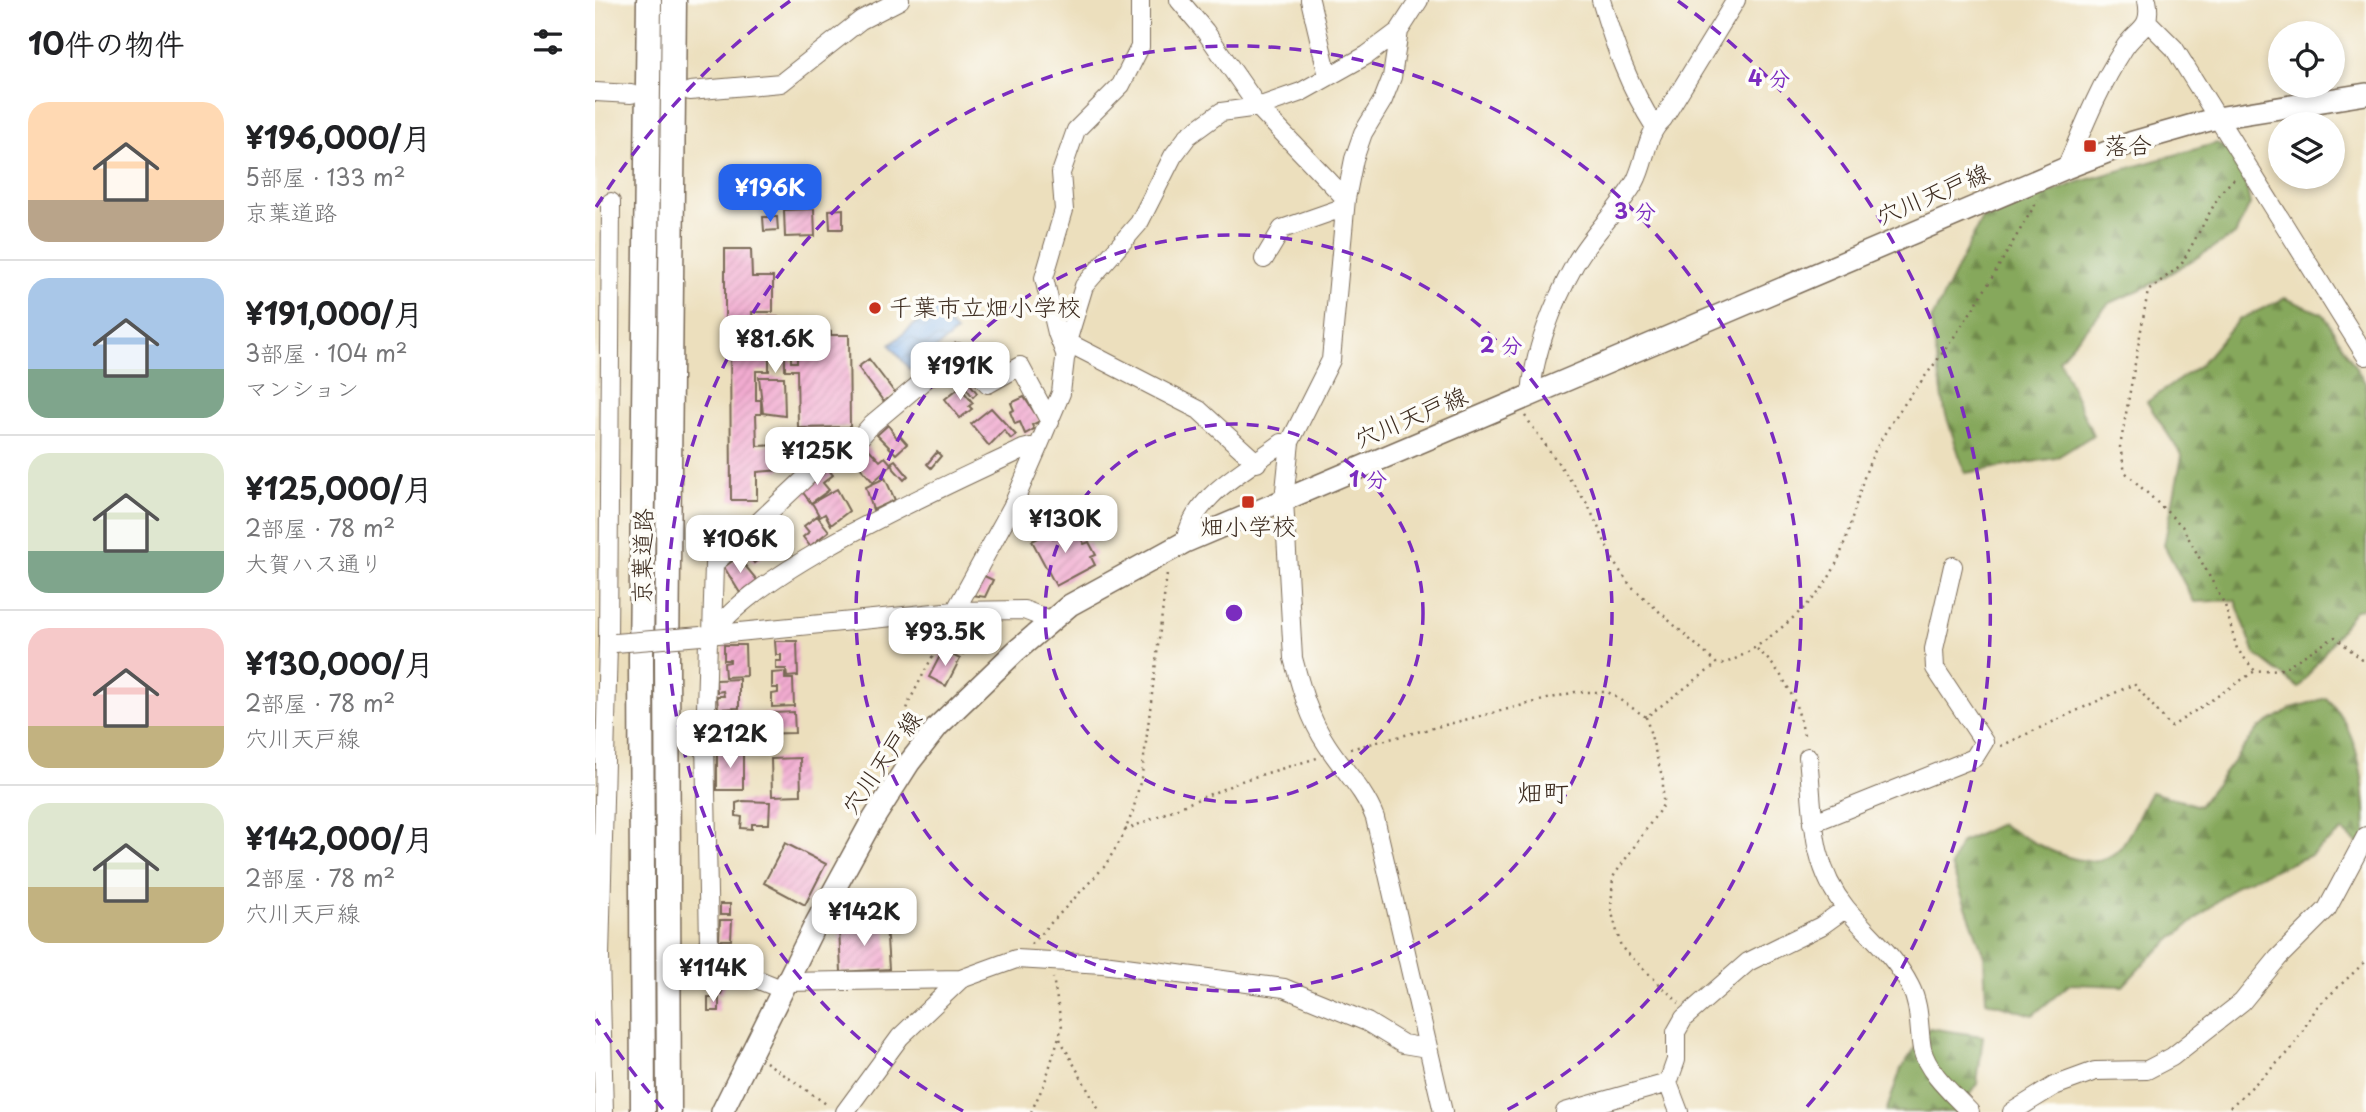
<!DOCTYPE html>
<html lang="ja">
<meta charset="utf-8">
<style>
body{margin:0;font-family:"Playpen Sans","Klee One",sans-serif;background:#f2f2f2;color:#202124;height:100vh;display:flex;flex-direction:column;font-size:26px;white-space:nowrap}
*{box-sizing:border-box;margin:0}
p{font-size:23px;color:#757577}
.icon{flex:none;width:38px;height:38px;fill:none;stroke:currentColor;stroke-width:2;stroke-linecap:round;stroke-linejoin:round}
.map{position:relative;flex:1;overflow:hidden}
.panel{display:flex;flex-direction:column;background:#fff;width:595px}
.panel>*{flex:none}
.controls{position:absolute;left:1673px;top:21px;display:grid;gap:14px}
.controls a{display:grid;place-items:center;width:77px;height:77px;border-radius:50%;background:#fff;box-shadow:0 4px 10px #0003;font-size:35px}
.price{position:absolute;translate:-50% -60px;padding:0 16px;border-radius:14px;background:#fff;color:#222;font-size:23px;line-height:46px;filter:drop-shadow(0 2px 4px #0008)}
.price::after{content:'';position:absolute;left:50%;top:42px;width:21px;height:16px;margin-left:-10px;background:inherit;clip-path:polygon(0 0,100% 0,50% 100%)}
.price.current{background:#2563eb;color:#fff}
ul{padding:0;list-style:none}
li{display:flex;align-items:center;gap:21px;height:175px;padding:0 28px}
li+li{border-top:2px solid #e0e0e0}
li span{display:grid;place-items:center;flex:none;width:196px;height:140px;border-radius:21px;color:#555}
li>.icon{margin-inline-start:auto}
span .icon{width:84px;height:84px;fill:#fffc;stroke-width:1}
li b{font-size:30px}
h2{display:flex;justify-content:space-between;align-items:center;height:84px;padding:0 28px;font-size:30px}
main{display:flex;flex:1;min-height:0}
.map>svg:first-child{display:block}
</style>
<main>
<section class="panel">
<h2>10件の物件<svg class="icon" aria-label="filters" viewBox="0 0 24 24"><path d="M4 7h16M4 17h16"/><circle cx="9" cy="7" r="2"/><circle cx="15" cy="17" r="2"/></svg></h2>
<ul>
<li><span style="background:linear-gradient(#ffd9b3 70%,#b9a48a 0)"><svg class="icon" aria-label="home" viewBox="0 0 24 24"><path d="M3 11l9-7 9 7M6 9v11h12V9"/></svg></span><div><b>¥196,000/月</b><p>5部屋 · 133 m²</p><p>京葉道路</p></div></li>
<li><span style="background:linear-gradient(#a9c7e8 65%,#7fa58c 0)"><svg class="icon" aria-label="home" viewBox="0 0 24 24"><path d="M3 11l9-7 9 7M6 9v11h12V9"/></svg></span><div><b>¥191,000/月</b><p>3部屋 · 104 m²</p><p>マンション</p></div></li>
<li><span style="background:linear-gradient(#dfe7d0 70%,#7fa58c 0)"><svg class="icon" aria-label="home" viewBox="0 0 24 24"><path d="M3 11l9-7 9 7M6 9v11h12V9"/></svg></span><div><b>¥125,000/月</b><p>2部屋 · 78 m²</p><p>大賀ハス通り</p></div></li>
<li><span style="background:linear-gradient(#f6c9c9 70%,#c2b280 0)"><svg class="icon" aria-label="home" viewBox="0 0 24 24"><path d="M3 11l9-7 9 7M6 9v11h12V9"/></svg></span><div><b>¥130,000/月</b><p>2部屋 · 78 m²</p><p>穴川天戸線</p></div></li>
<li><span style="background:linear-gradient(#dfe7d0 60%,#c2b280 0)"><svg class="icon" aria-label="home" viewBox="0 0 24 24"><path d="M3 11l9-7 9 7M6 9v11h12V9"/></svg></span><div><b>¥142,000/月</b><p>2部屋 · 78 m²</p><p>穴川天戸線</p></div></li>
</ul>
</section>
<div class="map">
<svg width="1771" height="1112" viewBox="0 0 1771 1112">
<defs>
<pattern id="forest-firs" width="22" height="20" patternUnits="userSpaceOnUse" patternTransform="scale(1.75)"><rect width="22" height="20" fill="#86a85c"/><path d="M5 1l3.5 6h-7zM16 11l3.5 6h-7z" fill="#6f894b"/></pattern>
<pattern id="water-waves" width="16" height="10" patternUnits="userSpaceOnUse" patternTransform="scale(1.75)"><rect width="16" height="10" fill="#7eafe9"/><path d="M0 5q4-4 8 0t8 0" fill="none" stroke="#688fbc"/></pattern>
<pattern id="building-hatch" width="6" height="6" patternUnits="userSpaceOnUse" patternTransform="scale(1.75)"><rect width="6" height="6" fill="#f1abd0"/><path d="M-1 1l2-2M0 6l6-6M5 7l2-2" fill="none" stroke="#d093b2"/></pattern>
</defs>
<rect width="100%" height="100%" fill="#fdfcf7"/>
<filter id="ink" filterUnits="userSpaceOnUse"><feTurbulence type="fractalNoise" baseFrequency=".0143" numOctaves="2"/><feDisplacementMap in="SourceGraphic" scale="14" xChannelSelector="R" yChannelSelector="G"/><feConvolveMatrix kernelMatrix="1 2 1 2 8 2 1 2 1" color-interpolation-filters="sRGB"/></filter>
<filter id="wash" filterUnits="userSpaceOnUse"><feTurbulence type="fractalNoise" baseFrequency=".00686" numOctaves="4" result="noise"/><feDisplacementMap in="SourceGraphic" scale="28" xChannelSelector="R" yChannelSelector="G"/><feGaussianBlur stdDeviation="1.57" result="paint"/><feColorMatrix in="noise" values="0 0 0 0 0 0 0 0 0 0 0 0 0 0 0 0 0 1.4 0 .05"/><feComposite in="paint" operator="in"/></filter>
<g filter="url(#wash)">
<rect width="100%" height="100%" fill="#ecdfbd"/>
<path fill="url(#forest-firs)" stroke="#60693d" stroke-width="2" d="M1622,143L1645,157L1655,204L1640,235L1555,285L1513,304L1464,359L1498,435L1461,458L1370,473L1350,412L1336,321L1387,218L1484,182Z
M1690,298L1728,314L1771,384V606L1759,611L1704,688L1660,654L1640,600L1599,602L1569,545L1587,456L1552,402L1605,365L1643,320Z
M1731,698C1770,736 1771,799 1771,851L1748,831L1714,856L1643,884L1552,960L1528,986L1475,984L1438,1015L1391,1001L1389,956L1356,866L1365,843L1405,824C1433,839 1496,881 1524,849C1537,834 1546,809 1556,792L1604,806L1664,728L1697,708Z
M1334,1028L1388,1036L1382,1084L1362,1112H1291L1306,1069Z"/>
<path fill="url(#water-waves)" stroke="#5c6c84" stroke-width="2" d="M341,307L361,332L315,370L295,345Z"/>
<g id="blocks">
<path fill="url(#building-hatch)" d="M219,209L220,236L190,237L189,210Z
M248,209V229H235L234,210Z
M168,217H182L183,230L169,231Z
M130,249H156L157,277H178V312H157L160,342L196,346V362H202V335L236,331V335H254L255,427L203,428L202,370H190V354H174V371H161V400H166V414H161L162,446L186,445V470L162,472V500H136L135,331H130Z
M162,317H183V339H162Z
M274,359L300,393L289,402L263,367Z
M164,377H189L190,416L168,413Z
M373,381L382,393L378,397L368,384Z
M365,387L378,403L374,406L377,409L365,418L350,399Z
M429,397L445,421L437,425L439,429L430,434L425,422L420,424L415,412L419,410L416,403Z
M396,408L421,435L416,439L409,430L394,446L376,424Z
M293,425L302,438L305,436L312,444L301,454L282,435Z
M270,445L285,461L290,457L297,465L278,482L258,459L252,464L248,460Z
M342,452L346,456L336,468L332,464Z
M300,460L313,476L309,480L299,469L297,462Z
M233,469L238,475L228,483L234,490L216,503L206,490Z
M290,478L300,500L278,510L271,487Z
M242,489L254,511L236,525L230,514L225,517L217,503Z
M180,516L192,533L181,542L165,528Z
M222,516L234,531L215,546L208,537L214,532L209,526Z
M481,529L489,544L494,542L501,555L496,557L500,565L461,586L437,541L455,532L458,538Z
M156,538L169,555L159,563L146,545Z
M143,557L162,580L145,593L129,567Z
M387,575L398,580L390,597L377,595Z
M362,621L380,629L368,654L350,646Z
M180,641H202L203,676L192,677L191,669H181V661H186V655H181Z
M129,645H150L151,676L130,677L129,663L135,662V660H129Z
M348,650L365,659L351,686L334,677Z
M190,672V679H198L199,706L177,707V694L183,693V688H177V673Z
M144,679V708L123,709L122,696H129L128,691L122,692L121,680Z
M199,712L200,733L123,735L122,716Z
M122,749H148V790H122Z
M205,758L206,795L177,796L176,759Z
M148,801L175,802L174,824H157V829L146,828L147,817L141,816V803Z
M190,843L231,864L210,905L169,883Z
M125,904H135V915H125Z
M125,920H137L136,940H124Z
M291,924L294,969L246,972L244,927Z
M121,972L133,978L126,994L113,988Z
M113,997H124V1011H113Z"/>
</g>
</g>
<g filter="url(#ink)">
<use href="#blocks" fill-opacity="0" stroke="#796956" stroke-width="2"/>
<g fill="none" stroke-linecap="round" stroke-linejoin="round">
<g stroke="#796956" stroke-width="20">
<path id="minor" d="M584,0L610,31L663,107L751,199
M715,0L733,76
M824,0L804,31L797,77L788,100L768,133L759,159L751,199L736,360L695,442L689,500L698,658C706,688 714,718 732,745C748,770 769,789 780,818L848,1112
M1006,0C1019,45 1034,87 1060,127
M1552,21L1579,48L1771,356
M95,91L186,83L266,20L305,0
M0,92L36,94
M1471,168C1488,128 1504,87 1528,50C1541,28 1558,31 1552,0
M669,259L687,229L750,207
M472,342L604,410L662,463
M471,356L462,333L449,278L469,210L466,173L481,130L526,85L545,47V0
M936,396C938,353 959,302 980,264C996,235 1023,211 1040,182C1051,162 1050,135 1068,119L1141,0
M590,542C598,495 652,470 687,443L695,442
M360,611L417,507L444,445
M113,635L360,611L429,610L455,620
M117,635L119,564L238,452L256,448L277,424L363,352L393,384L425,366L455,422
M1213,757C1219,812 1214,863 1251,908C1274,936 1298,953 1315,986C1326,1007 1323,1027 1327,1049C1332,1072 1359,1095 1375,1112
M1217,823L1379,758L1389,742L1340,668L1339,649L1358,566
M192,982L366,979L421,959L508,964L689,988L772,1022L808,1044L832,1048
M188,990C165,979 122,969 114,943L110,741L113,641C150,573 354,485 428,449L444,445L466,393L472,342L489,286L544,223L578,156L593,136L626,112L663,107L706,92L772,55L804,31
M9,1112L5,957L13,643L16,202
M250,1112L305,1037L366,979
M970,1112L1073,1083
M1084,1112L1073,1083L1081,1060V1032L1089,1018L1153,962L1226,926L1251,908
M1417,1112L1459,1086L1500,1071L1552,1070L1577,1057L1647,1002L1683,958L1732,909L1771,836"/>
</g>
<g stroke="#796956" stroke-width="24">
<path id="major" d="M127,1112L221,923L274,826L314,763L343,726L421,651L475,605L590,542L1471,168L1538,142L1622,118L1771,94"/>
</g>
<g stroke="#796956" stroke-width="27">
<path id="highway" d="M48,1112L46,659L54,0
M74,1112L72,657L79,0"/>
</g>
<path stroke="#796956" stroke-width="2.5" stroke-dasharray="2 5" stroke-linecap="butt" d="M1639,179L1626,192L1586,265L1553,291L1525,447L1530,472L1587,526L1630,605L1642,649L1660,671L1687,669L1740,637L1771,663
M930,416L993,505L1020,564L1035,585L1122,664C1147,665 1212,609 1227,588C1258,546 1258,490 1283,445C1304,407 1332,376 1356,341C1388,297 1414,247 1443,200
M1162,649C1191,674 1203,703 1210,740
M1051,717L1068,780V805L1018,877L1016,909L1026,947L1084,1003
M1406,746L1539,684L1576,727L1660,671
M755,749L980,692H1013L1051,717L1122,664
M297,755L315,700L351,630
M530,830L649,780L722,758
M436,944L509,867L527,838L538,811L547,774L572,574
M465,1039L505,1112
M171,1062L234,1106
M436,1112L450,1082L467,1027L458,978
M1630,1112L1695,1051L1722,1007L1771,961"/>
<use href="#minor" stroke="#fff" stroke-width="18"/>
<use href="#major" stroke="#fff" stroke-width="21"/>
<use href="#highway" stroke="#fff" stroke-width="24"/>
<g stroke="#796956" stroke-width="20" stroke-linecap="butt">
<path id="minor-bridge" d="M20,643L106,636"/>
</g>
<use href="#minor-bridge" stroke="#fff" stroke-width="18"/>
</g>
</g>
<g fill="none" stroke="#7b2cbf" stroke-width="3.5" stroke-dasharray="12 9">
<circle cx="639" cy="613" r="189"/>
<circle cx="639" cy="613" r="378"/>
<path d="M368 1111A567 567 0 1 1 910 1111"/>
<path d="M68 1109A756 756 0 0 1 1 1019M1 207A756 756 0 0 1 195 1M1083 1A756 756 0 0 1 1210 1109"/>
</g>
<g fill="#c8321e" stroke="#fdfcf7" stroke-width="2.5">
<rect x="1488" y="139" width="14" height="14" rx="3.5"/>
<circle cx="280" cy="308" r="7"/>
<rect x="646" y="495" width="14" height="14" rx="3.5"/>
</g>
<g text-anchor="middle" stroke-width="7" stroke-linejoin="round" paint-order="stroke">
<g font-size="24" fill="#3b2a1e" stroke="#fdfcf7" text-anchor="start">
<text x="1509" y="154">落合</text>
<text x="294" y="316">千葉市立畑小学校</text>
<text x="653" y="535" text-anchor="middle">畑小学校</text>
</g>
<g font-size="24" fill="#3b2a1e" stroke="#fdfcf7">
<text transform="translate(1338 195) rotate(-23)" y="8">穴川天戸線</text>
<text transform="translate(816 418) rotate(-23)" y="8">穴川天戸線</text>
<text transform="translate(48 556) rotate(-89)" y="8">京葉道路</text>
<text transform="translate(287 763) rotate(-55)" y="8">穴川天戸線</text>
</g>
<g font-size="26" fill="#3b2a1e" stroke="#fdfcf7">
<text x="948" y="802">畑町</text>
</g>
</g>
<circle cx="639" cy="613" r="10" fill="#7b2cbf" stroke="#fdfcf7" stroke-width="3.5"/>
<g font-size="21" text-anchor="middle" font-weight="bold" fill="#7b2cbf" stroke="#fdfcf7" stroke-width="7" stroke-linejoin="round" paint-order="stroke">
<text x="1174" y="86">4 分</text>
<text x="1040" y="219">3 分</text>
<text x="906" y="353">2 分</text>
<text x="773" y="487">1 分</text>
</g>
</svg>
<div class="controls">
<a><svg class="icon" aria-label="locate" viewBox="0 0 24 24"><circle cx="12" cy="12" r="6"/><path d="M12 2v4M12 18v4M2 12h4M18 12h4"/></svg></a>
<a><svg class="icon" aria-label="layers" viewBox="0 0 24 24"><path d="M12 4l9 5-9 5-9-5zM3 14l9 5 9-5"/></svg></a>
</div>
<b class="price current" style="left:175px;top:224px">¥196K</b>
<b class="price" style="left:180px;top:375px">¥81.6K</b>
<b class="price" style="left:365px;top:402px">¥191K</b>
<b class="price" style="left:222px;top:487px">¥125K</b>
<b class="price" style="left:470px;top:555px">¥130K</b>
<b class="price" style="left:145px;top:575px">¥106K</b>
<b class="price" style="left:350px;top:668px">¥93.5K</b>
<b class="price" style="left:135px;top:770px">¥212K</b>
<b class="price" style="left:269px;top:948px">¥142K</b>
<b class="price" style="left:118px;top:1004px">¥114K</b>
</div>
</main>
